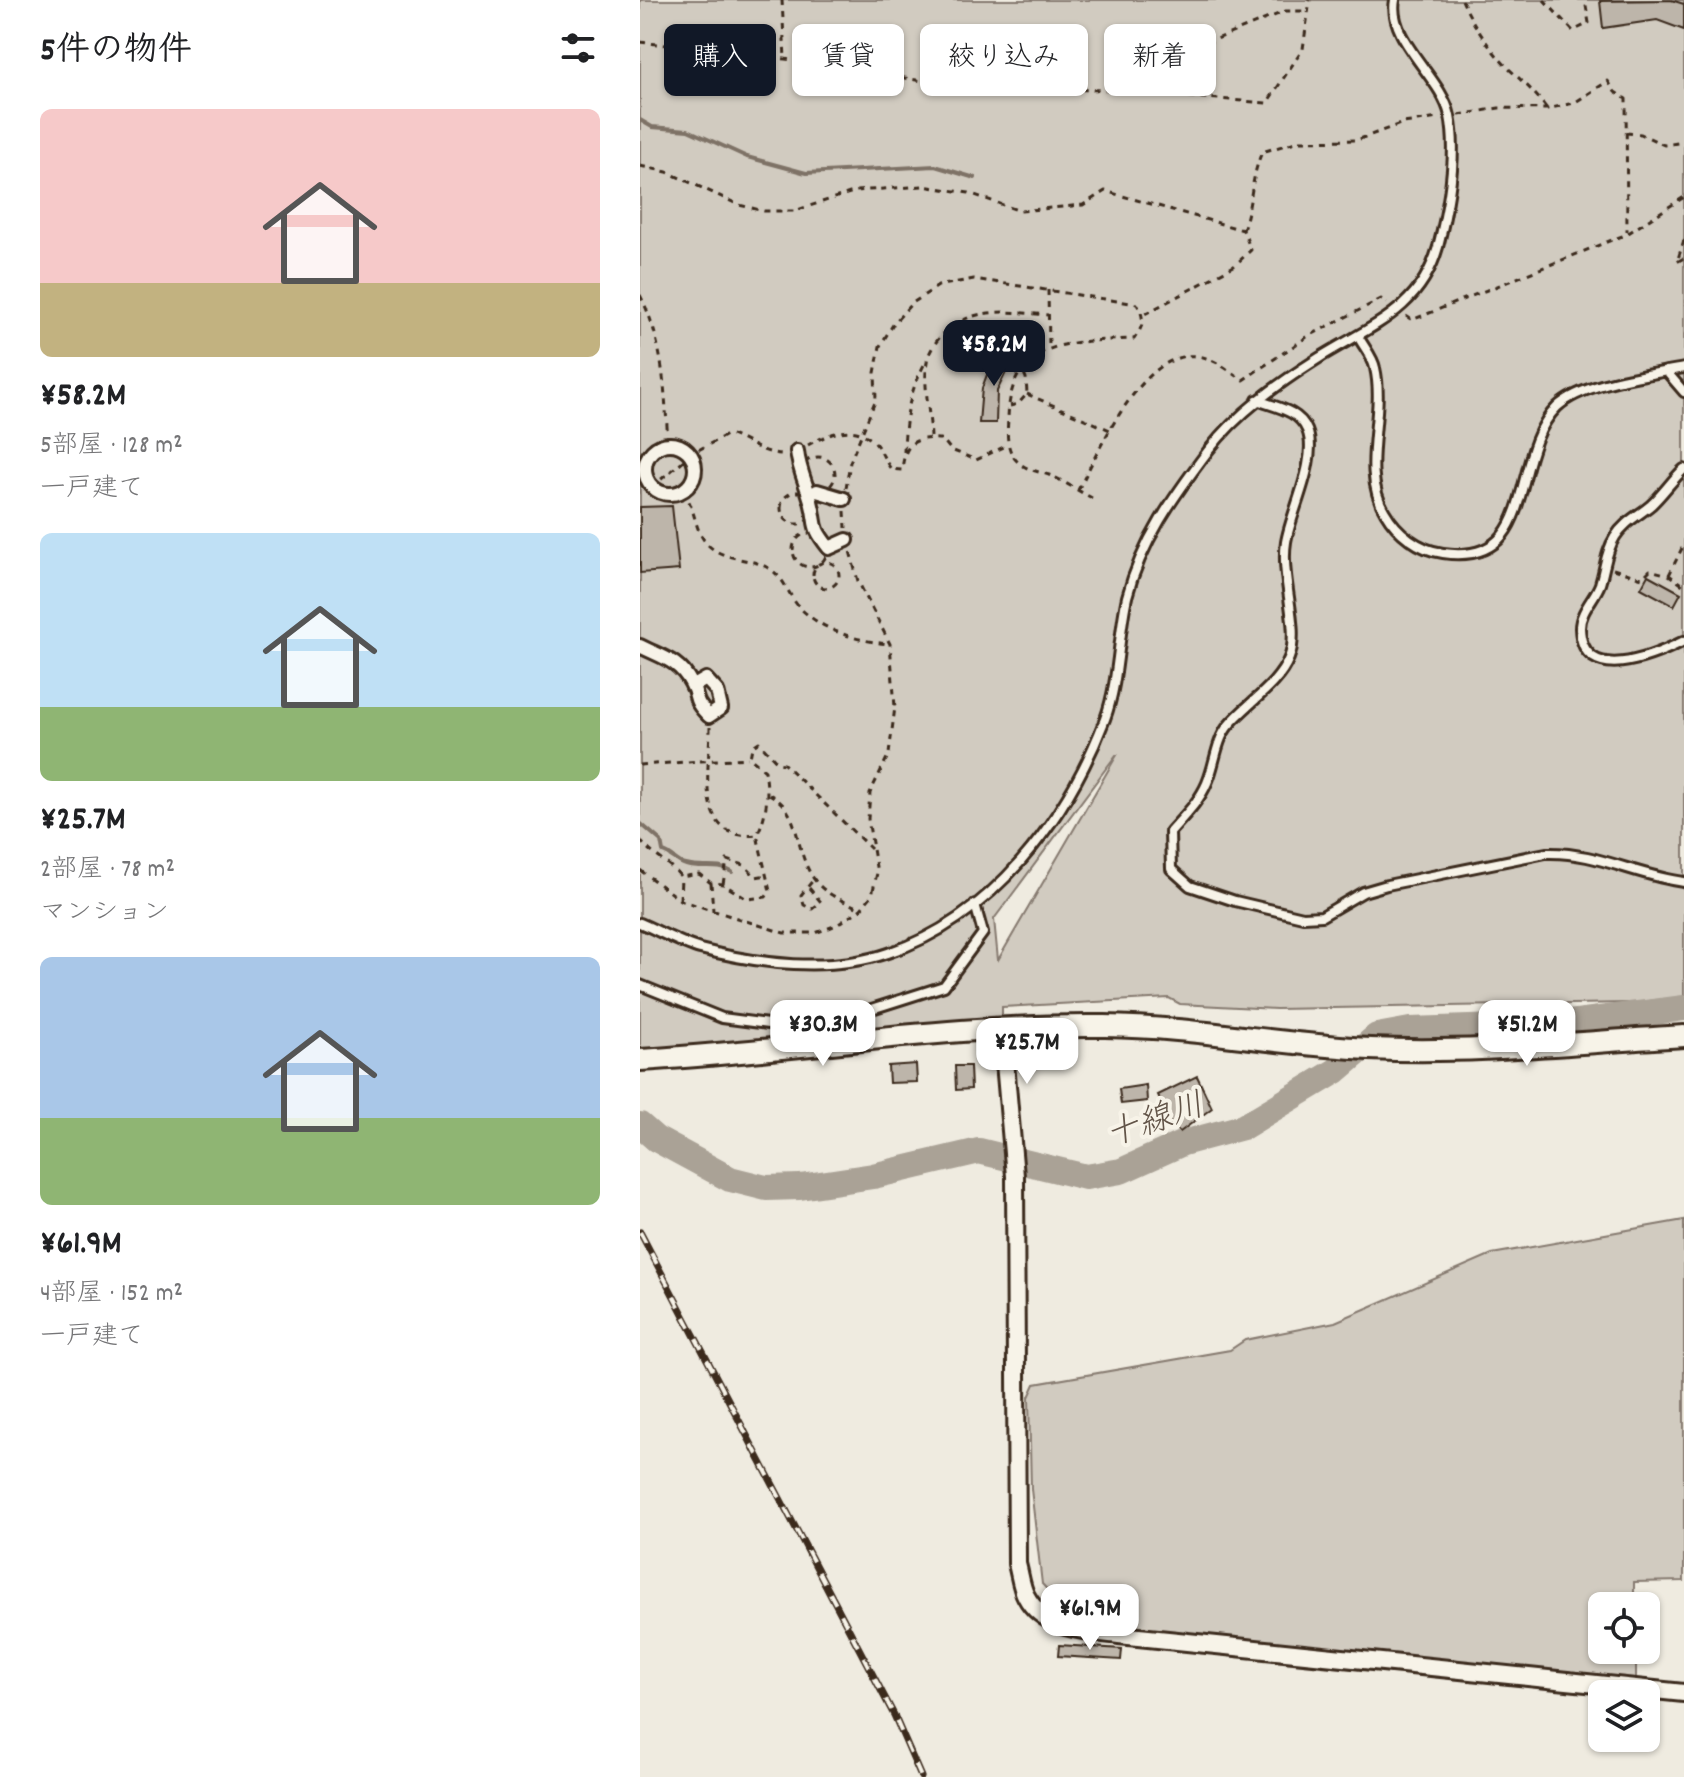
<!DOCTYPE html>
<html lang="ja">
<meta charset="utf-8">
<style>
body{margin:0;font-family:Dekko,"Klee One",sans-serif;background:#f2f2f2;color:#202124;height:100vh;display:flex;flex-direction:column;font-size:30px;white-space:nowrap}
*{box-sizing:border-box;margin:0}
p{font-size:26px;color:#757577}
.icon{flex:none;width:44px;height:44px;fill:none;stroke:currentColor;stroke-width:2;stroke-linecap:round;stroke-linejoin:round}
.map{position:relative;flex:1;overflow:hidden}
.drawer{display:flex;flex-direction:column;background:#fff;width:640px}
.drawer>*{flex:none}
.banner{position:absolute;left:24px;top:24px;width:760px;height:72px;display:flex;gap:16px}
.controls{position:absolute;left:948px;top:1592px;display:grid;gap:16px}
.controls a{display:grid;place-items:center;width:72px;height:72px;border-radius:12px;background:#fff;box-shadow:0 2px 6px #0004;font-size:40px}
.price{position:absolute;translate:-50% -68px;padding:0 18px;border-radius:16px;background:#fff;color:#222;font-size:26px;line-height:52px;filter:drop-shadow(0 2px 4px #0008)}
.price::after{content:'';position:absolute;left:50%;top:48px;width:24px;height:18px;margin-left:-12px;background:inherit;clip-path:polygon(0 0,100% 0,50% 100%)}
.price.active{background:#111827;color:#fff}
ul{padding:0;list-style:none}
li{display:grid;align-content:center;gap:16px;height:424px;padding:0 40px}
li span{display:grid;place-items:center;height:248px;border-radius:12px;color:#555}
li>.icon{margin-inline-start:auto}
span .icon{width:144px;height:144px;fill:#fffc;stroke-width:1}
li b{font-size:34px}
h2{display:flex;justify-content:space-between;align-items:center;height:96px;padding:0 40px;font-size:34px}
.pill{padding:0 28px;border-radius:12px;background:#fff;box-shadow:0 2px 6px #0004;font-size:28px;line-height:72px}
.pill.active{background:#111827;color:#fff}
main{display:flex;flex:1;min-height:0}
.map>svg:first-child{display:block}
</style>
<main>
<section class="drawer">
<h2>5件の物件<svg class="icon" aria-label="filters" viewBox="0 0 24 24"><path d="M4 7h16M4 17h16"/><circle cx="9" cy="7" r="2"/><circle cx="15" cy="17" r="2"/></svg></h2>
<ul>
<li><span style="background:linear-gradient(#f6c9c9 70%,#c2b280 0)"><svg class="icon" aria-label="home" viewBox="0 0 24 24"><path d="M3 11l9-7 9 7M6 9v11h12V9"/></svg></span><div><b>¥58.2M</b><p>5部屋 · 128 m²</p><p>一戸建て</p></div></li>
<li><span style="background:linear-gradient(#bfe0f5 70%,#8fb573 0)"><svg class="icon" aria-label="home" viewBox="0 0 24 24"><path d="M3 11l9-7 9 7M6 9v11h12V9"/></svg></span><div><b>¥25.7M</b><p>2部屋 · 78 m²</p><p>マンション</p></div></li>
<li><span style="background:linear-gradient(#a9c7e8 65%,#8fb573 0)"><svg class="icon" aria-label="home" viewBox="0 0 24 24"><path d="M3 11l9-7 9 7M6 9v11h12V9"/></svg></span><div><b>¥61.9M</b><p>4部屋 · 152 m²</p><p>一戸建て</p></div></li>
</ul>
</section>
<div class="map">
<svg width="1044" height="1777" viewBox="0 0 1044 1777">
<rect width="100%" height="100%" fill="#efebe0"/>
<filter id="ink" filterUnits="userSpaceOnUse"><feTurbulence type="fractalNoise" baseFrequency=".0125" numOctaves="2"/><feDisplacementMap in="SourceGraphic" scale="16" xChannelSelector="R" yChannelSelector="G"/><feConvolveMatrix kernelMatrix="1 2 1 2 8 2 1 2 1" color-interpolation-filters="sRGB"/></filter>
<g filter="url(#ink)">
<path fill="#d1cbc0" stroke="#867a6f" stroke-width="2" fill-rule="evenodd" d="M0,0H1044V1002L636,1009L540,1004L529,998L362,1007V1022L0,1052ZM476,755H477L358,960L354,919Z
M1044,1220V1581L994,1582V1606H962V1650H996V1679L651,1653L440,1625L402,1584L391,1489L389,1397L395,1384L590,1350L605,1340L695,1322L852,1254Z"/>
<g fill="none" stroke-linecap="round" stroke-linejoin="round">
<path stroke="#7e7266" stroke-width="4" d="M0,120L12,127L48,130L107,157L166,173L295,166L335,178
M0,823L21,841L23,852C33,855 37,863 46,865C63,870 77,863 92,872"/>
<path stroke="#aaa296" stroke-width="26" d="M0,1125L16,1139L90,1179L126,1188L160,1187L233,1176L339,1151L446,1177L481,1171L543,1143L603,1127L696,1071L737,1036L770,1030L914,1025L1044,1008"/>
</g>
<path fill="#bdb5aa" stroke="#3b2a1e" stroke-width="2" d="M1031,0L1044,4V30L1017,20L963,28L960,1Z
M367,349L378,359L368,368L357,391L356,423H339L342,388L348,372Z
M32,506L39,570L0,573V507Z
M1008,575L1041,593L1034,606L1001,588Z
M276,1064L277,1082L249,1083L248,1066Z
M315,1066H330L331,1089L316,1090Z
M557,1076L572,1108L540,1132L527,1120L529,1118L518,1095Z
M506,1085L507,1101L481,1104L479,1089Z
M419,1645L482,1649L481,1660L418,1656Z"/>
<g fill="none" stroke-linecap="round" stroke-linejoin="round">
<g stroke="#3b2a1e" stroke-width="14">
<path id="service" d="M718,336C723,346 733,357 735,368C746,415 719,469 745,512C757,533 779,550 803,553C900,567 868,456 917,407C943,382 1009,375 1044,368
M1026,371L1044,392
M617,400C635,407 659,410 667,430C679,459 651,511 646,542C640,578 661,629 649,658C638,686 607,703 588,726C576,741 575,765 567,783C559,802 544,816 530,832L531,869L550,886L595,901L663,917L682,916L723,892L747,885L906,853C954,851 997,876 1044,882
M1044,469C1032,480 1023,494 1011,505C998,516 984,522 975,537C966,551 965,568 960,584C955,598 940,611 940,628C942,687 1014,656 1044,641
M0,923C19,931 40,943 60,949C118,964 190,973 248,953C352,919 427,819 465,719C479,681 478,637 487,597C501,542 534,496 568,451C598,412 638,384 679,358C730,326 780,311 798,247C808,208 818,156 810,116C802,77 747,40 755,0
M0,985L82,1018L128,1024L194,1021L304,986L343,933L335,904"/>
</g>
<g stroke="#3b2a1e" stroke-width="18">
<path id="pedestrian" d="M5 469a25 25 0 1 1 50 0a25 25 0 1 1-50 0Z
M157,451C159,470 166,483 171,501C178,527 170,524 189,548L207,540
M177,491L204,499
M0,646C21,657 39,660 51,683C60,699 51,698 69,716L81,708L77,691L66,679L54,686"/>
</g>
<g stroke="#3b2a1e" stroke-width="22">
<path id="minor" d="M362,1029L375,1176L377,1564C380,1574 381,1587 386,1596C403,1629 447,1631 479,1635L1044,1693"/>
</g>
<g stroke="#3b2a1e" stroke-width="26">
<path id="tertiary" d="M0,1060C155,1051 310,1024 465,1026C553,1027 641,1045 730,1049C834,1054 940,1042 1044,1036"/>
</g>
<path stroke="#3b2a1e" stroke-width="3" stroke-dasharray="6 6" stroke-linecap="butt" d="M142,0L145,59
M822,0C833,25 849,48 868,68C883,82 895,92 907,109
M904,0L933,31L949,23L945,0
M0,42L145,59L327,88L472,90L627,103L663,49L670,0
M472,90L478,79L646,11H668
M819,115L859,108L907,109L934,103L968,81L975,92L986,99L987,232
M986,133L1001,134L1024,145L1044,142
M0,166L27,172L99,205L124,211H154L216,191L283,186L329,193L380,211L443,205L465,191L603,230L611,250L594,266L503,315
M603,230C612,204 611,177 622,152L659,141L717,140L763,123L799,118
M1044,240L1037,262L1044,258
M408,290L409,347
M0,295C24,342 25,393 28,444
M766,316L772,320L987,234L1044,197
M387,394L470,430
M370,406L378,404L387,394L386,378L382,369
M291,437C290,413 283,385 287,362C288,353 296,341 302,335C332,305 370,312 408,315
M168,445C188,434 214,422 234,442C240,448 245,461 251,469L262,470C265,441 275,437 302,439L311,450L336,460L368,445
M264,452C265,418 269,393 285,363
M161 474a17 17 0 1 1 34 0a17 17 0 1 1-34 0Z
M0,477L3,487
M12,487L51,454L88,434C110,441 122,455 146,454
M206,488L210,462L236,399L235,373L240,346L254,323L271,304L298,286L334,279L497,304C505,318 504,326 494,339C433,342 370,337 368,419C367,433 366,449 376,460C385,470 397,471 409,475C424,481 438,491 452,498
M438,490C459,451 507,338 566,358C579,362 592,373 603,380L667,337L741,299L747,303
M43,491C57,511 53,529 68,545C86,562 112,557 130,569C145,578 149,597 160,608C183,631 218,641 249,644
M141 508a16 16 0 1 1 32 0a16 16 0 1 1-32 0Z
M205,511L206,528
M153 550a17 17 0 1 1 34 0a17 17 0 1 1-34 0Z
M173 575a13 13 0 1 1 26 0a13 13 0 1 1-26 0Z
M973,569L1002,578L1010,570L1029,575L1044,586
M1029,575L1044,544
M70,727C70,767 52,842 117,835C127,815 129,793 125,771L110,758L112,747L119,742L138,763L144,764L231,849
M0,765L108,758
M129,794C163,812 153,850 174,879C185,895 204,901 221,909
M0,840C12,856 28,861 41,877L59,874L71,883L83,884L107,899L126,897L130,891L117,835
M0,870L40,900L144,933H175L197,925L221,909L232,895L237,873L228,819L230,793L249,754L255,707L250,644L218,581L210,551
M71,883L73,911
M83,884L87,860L104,865L116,877L128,875
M169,888L181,902L172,909L164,905L161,895L174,879
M40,900L41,877"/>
<use href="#service" stroke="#f7f3e8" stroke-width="8"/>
<use href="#pedestrian" stroke="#f7f3e8" stroke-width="12"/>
<use href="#minor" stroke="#f7f3e8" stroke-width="16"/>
<use href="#tertiary" stroke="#f7f3e8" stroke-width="20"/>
<g stroke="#3b2a1e" stroke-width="7">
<path id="rail" d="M0,1232L254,1715L281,1777"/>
</g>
<use href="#rail" stroke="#f7f3e8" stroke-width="4" stroke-dasharray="12" stroke-linecap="butt"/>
</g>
</g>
<g text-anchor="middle" stroke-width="8" stroke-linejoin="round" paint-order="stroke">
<g font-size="34" font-style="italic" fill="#625448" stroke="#f7f3e8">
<text transform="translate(514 1118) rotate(-19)" y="12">十線川</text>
</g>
</g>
</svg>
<div class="controls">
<a><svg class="icon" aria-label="locate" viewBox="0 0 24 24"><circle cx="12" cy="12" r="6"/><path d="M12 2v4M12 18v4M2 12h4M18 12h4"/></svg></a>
<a><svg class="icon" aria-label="layers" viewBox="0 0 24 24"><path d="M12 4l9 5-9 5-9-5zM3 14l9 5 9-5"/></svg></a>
</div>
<b class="price active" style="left:354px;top:388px">¥58.2M</b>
<b class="price" style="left:183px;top:1068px">¥30.3M</b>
<b class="price" style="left:887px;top:1068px">¥51.2M</b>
<b class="price" style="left:387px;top:1086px">¥25.7M</b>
<b class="price" style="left:450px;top:1652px">¥61.9M</b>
<div class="banner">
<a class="pill active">購入</a>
<a class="pill">賃貸</a>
<a class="pill">絞り込み</a>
<a class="pill">新着</a>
</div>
</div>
</main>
